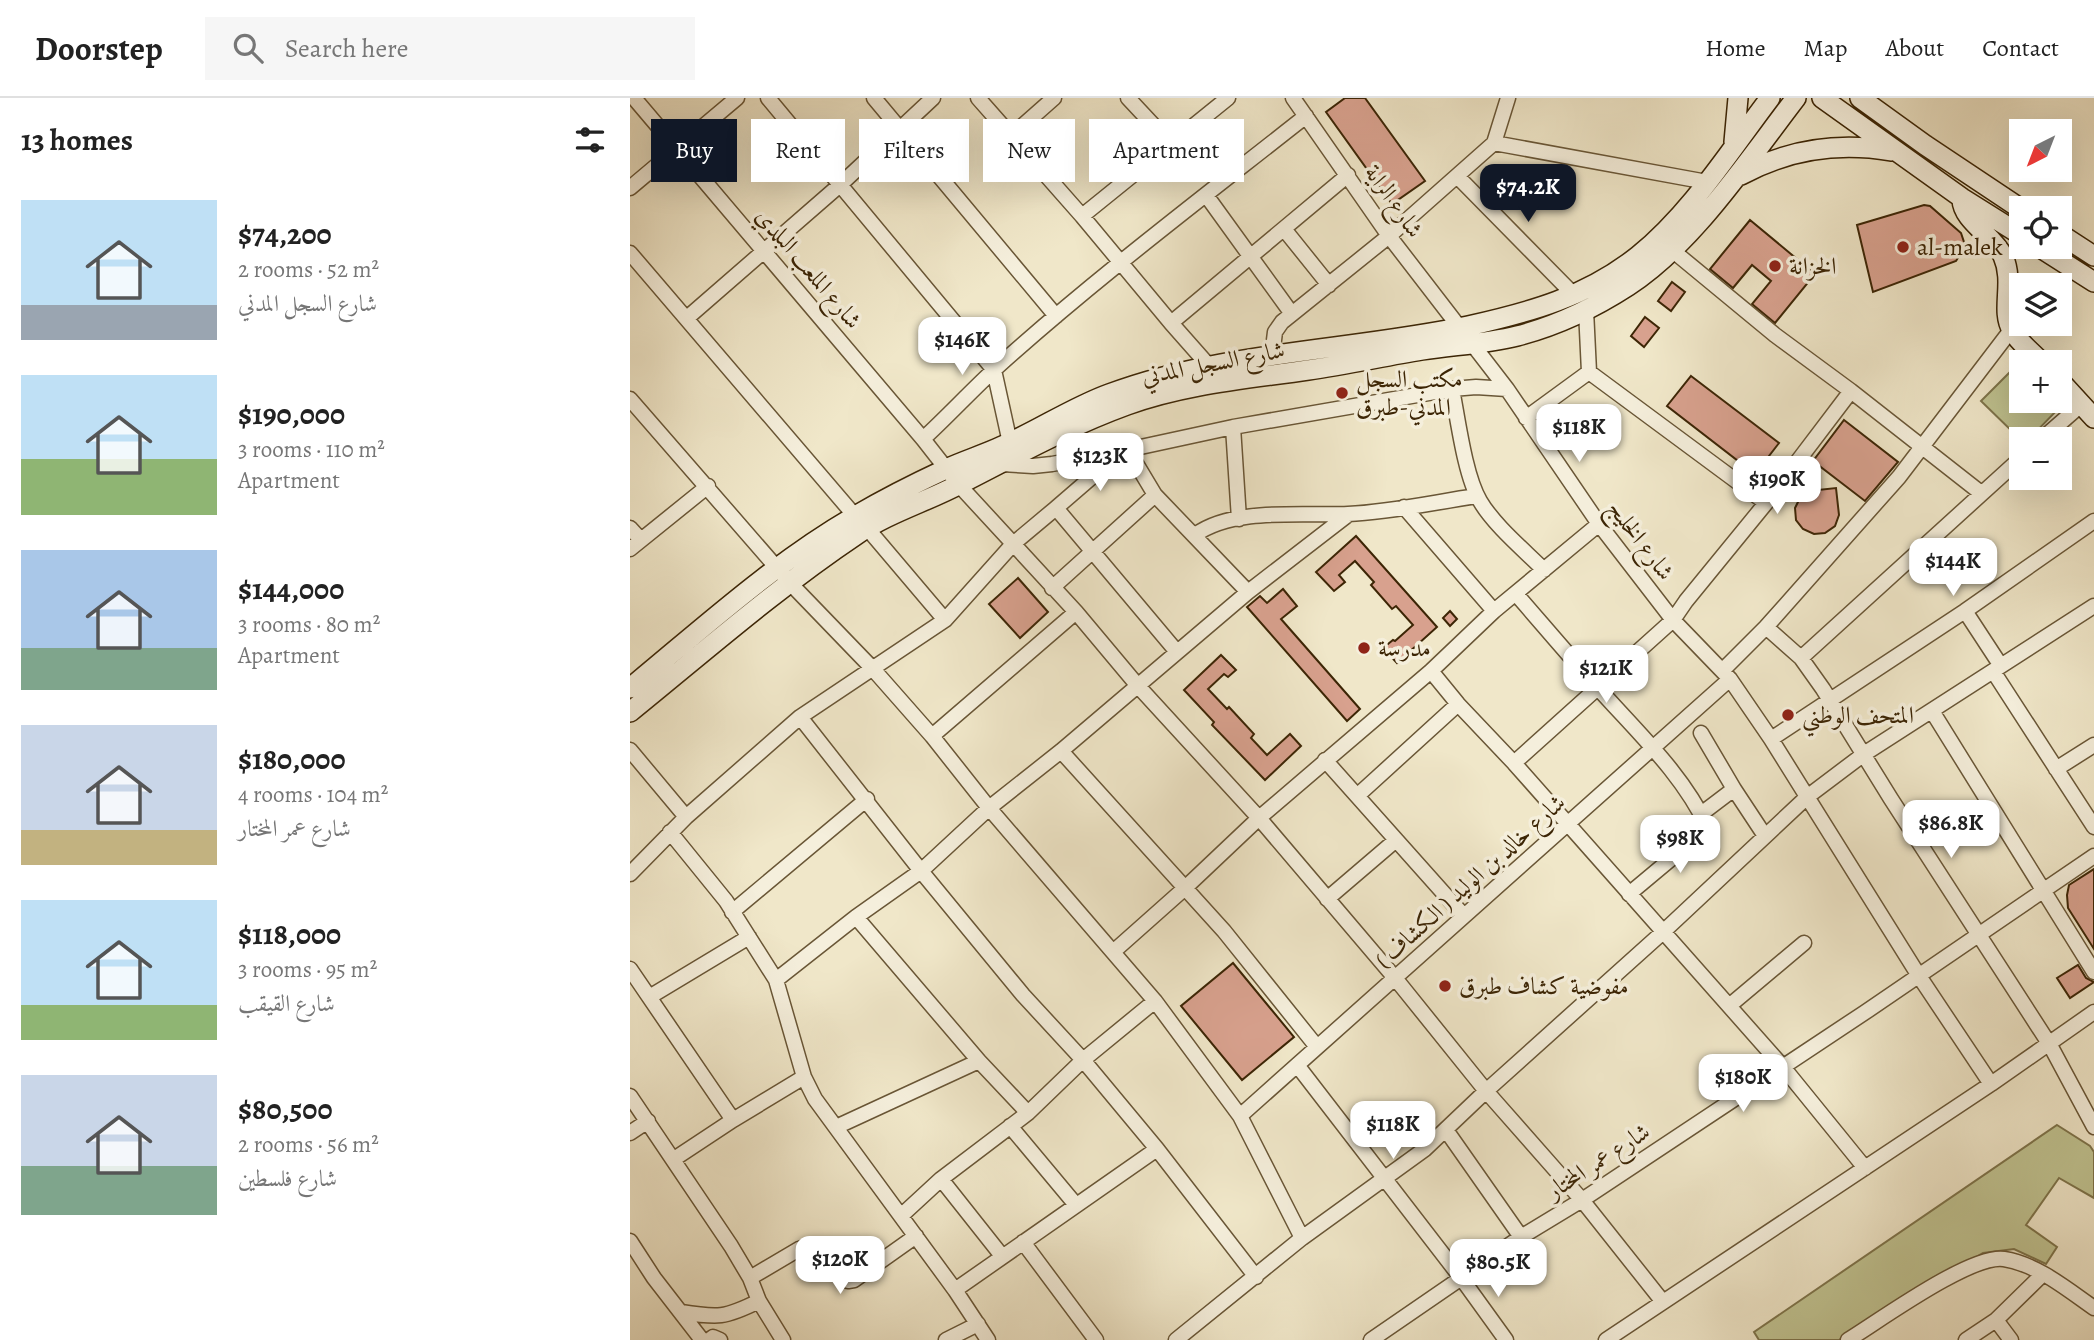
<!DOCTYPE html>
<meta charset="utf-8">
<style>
body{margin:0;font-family:Alegreya,Amiri,serif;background:#f6f6f6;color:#222;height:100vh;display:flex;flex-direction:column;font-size:26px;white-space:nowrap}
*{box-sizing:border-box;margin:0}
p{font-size:23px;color:#767676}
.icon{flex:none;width:38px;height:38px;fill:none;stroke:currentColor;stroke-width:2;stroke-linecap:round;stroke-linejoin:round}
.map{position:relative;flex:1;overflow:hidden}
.details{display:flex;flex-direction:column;background:#fff;width:630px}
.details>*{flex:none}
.guide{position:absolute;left:21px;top:21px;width:665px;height:63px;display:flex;gap:14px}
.needle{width:46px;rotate:222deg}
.fabs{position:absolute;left:1379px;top:21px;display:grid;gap:14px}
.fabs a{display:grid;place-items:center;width:63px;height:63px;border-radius:0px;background:#fff;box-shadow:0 7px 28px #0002;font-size:35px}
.price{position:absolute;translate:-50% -60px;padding:0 16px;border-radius:14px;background:#fff;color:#222;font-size:23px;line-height:46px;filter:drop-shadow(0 2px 4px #0008)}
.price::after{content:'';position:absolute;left:50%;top:42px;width:21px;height:16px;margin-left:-10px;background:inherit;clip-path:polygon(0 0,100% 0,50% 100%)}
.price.on{background:#111827;color:#fff}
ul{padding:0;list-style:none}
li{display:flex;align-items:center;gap:21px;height:175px;padding:0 21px}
li span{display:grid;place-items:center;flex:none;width:196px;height:140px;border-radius:0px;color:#555}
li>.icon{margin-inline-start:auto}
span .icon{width:84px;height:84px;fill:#fffc;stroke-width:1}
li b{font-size:30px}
h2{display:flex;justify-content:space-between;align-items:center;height:84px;padding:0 21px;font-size:30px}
.tag{padding:0 24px;border-radius:0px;background:#fff;box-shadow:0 7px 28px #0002;font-size:24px;line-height:63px}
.tag.on{background:#111827;color:#fff}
header{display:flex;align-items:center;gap:42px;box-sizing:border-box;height:98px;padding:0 35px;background:#fff;border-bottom:2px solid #e0e0e0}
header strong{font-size:33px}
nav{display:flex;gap:38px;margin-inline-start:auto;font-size:24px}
.search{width:490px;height:63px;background:#f6f6f6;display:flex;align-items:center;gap:18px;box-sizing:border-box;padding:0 24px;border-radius:0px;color:#767676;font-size:26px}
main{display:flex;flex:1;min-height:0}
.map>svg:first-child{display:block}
</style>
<header>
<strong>Doorstep</strong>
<div class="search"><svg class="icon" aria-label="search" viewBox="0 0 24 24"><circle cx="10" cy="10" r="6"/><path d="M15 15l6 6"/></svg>Search here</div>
<nav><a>Home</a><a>Map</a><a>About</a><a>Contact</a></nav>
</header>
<main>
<section class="details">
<h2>13 homes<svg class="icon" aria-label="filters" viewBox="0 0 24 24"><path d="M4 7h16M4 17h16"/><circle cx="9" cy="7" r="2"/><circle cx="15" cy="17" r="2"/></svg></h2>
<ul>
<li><span style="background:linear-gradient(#bfe0f5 75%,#9aa5b1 0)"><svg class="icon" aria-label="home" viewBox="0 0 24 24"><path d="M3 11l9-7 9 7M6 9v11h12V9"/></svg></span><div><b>$74,200</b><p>2 rooms · 52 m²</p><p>شارع السجل المدني</p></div></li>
<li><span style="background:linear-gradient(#bfe0f5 60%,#8fb573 0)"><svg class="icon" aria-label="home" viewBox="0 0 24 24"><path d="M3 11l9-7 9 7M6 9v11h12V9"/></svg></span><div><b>$190,000</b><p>3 rooms · 110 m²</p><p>Apartment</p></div></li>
<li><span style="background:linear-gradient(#a9c7e8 70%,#7fa58c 0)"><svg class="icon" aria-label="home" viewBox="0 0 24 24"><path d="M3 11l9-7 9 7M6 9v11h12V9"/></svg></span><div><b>$144,000</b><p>3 rooms · 80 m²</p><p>Apartment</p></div></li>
<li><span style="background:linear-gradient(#c9d6e8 75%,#c2b280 0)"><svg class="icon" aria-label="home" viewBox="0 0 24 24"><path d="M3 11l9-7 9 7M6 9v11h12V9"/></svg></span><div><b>$180,000</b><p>4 rooms · 104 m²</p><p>شارع عمر المختار</p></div></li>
<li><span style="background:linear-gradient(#bfe0f5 75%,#8fb573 0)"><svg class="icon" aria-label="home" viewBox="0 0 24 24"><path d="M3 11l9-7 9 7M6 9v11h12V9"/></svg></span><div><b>$118,000</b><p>3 rooms · 95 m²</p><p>شارع القيقب</p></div></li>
<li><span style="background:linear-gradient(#c9d6e8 65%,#7fa58c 0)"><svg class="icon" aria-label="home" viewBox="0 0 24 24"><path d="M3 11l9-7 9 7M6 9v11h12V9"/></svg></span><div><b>$80,500</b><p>2 rooms · 56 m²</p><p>شارع فلسطين</p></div></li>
</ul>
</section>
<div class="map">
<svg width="1464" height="1242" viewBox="0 0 1464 1242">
<rect width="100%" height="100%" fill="#f0e7c9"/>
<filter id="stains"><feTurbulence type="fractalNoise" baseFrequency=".00286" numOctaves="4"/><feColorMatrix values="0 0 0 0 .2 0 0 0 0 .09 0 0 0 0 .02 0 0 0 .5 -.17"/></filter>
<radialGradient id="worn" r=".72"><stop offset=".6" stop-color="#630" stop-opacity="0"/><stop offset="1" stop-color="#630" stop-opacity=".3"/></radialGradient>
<path fill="#c0c391" stroke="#7e744b" stroke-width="2" d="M1389,265L1391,267V303H1428L1432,307L1399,341L1391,342L1351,303Z
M1427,1027L1460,1048L1464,1054V1100L1429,1080L1396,1127L1427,1149L1416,1166L1384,1151L1353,1155L1209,1242H1129L1124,1234Z"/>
<path fill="#d8a18e" stroke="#3c2505" stroke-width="2" d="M715,0H735L795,83L762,106L696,14Z
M1294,107L1300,108L1331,135L1334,144L1331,155L1326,163L1243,194L1227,127Z
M1120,122L1185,176L1145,225L1122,206L1141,183L1122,167L1103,190L1080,171Z
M1042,184L1055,194L1041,213L1028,203Z
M1015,219L1029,230L1014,249L1001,238Z
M1061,278L1149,345L1125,376L1037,308Z
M1214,322L1268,364L1235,403L1183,363Z
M1206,390L1209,417L1205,428L1195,435L1184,436L1173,431L1166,422L1165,410L1170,400L1179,393Z
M726,438L807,529L767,565L753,550L763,542L765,543L783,527L766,508L762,511L741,487L744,484L725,463L709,477L715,484L704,493L686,474Z
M388,480L418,514L390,540L359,506Z
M653,491L667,508L651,521L730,611L717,623L617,509L630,498L637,505Z
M820,513L827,521L820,528L813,520Z
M591,557L606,572L598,579L594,576L578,591L597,611L599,609L624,636L621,640L637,657L660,636L671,648L635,682L582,627L584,624L554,592Z
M1464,771V851L1438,810L1437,797L1439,787Z
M603,865L664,939L612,982L551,908Z
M1448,867L1456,880L1464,884L1440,900L1427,880Z"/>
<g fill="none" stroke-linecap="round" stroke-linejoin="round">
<g stroke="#695636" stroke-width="17">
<path id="street" d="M4,0L293,341L329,387L446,514L508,588L629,720L765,880L856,993L952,1102L1033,1204
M138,0L364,272L380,345
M244,0L426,218
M348,0L452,118L541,225L579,268
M498,0L541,46
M663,0L759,138L877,291L969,426L1043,522L1100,581L1141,641L1289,878L1361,986
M381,38L424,0
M864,45L1077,84
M827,78L945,198
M0,90L107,0
M576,97L662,216
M452,118L598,0
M654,131L699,187
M1042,152L1145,237L1221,293L1351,395
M0,155L225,418
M956,212L959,274
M57,220L211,86L303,0
M541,225L718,77
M642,258L645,234L652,224L759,138L864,45L878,0
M959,274L1136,405
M822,291C828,322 835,378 850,403C864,427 894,452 914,472
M0,301L160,485L243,571L302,638L359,710L525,903L610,1018L672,1140
M896,320L959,274
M603,329L609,421
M293,341C318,318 341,293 366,270C465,181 571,101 676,18
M1412,341L1452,306
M371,366L403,368L422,366L492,353L603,329L822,291L846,289L877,291
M774,409L864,513
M426,410L492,353L507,367L525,397L618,494
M0,430L11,442
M237,430L315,522
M565,437C603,409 673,418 718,416C761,414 805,404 847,398
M0,451L78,388
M422,490L525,397
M886,496C913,527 940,559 968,590C1008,635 1052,675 1078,730L999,796
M1335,513L1371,568
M1136,529L1171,560L1193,591L1261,701L1420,947L1464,1029
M1171,560L1391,360
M1093,572L1136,529L1269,379L1381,232
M801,573L828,606L884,665L1153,969L1235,1070
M1363,573L1464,729
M1302,613L1464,874
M170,619L291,773L393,897L453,962L527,1051L626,1179
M1071,635L1104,691
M302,638L446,514
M1141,641L1335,513L1464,423
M0,652L56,719
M431,653L594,833L687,949
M695,662L834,818
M884,665L1043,522L1056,503L1136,405L1221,293
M1426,671L1464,647
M727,698L828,606
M1071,716L1104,691L1135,738
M40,734L96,803L146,882L174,979L185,1001L325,1192L358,1242
M0,776L56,719L170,619L315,522L383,446L426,410L547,554
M697,801L766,742
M102,814L237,701
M226,819L349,963L398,1015
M483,854L555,790L629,720L801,573L864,513L969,426
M0,871L103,1022
M146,882L226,819L291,773L359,710L431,653L618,494L719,416
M21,898L119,839
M1099,908L1174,845
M667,967L832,1181L876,1242
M0,998L101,1148L120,1180L129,1203L153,1242
M610,1018L1100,581
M380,1028L446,1107
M206,1029L349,963
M816,1032L891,1139
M0,1035L18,1023
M44,1061L103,1022L174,979
M311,1081L372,1158
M272,1117L311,1081L398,1015L453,962L525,903
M0,1143L24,1180L72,1242
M393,1144L466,1242
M120,1180L169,1151L178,1148L191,1156L218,1183L224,1182L286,1138
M325,1192L527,1051
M51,1214C88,1220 95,1220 129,1203
M1366,1222L1381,1242
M79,1242L83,1239L90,1242
M316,1242L348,1226
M546,1242L672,1140L795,1051L856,993L1033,834L1177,699L1234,656L1464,508
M741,1242L891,1139L952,1102L1234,915L1464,758
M976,1242L1361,986L1464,914
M1218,1242C1249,1223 1341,1156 1374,1161C1407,1166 1438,1192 1464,1210
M1336,1242L1366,1222L1413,1176"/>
</g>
<g stroke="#3c2505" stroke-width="22">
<path id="secondary" d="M1192,0L1332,100L1391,137
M1230,0L1295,47L1391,111
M1104,44L1108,0
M1111,77C1159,51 1208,44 1261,53
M1332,102C1333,123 1363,137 1373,158C1385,185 1370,212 1382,232C1388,244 1402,254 1411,264
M1430,136L1464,158
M1409,149L1464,184
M1430,283L1464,320
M0,590C73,530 145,464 227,417C256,400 286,385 316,371C338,361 362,354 383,343C415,328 446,308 479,296C594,253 719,253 838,228C901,214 956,199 1008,158C1061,115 1099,54 1140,0
M0,614C74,554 147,490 226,437C258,415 296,404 330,386C385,358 439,328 497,307C555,286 617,281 678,272C716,267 754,258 792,252C823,247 856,246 887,238C926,228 964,210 998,188C1063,146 1119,61 1166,0"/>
</g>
<use href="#street" stroke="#f5efdc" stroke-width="14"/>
<use href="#secondary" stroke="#f5efdc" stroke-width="19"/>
</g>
<g fill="#8f2418" stroke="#f5efdc" stroke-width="2.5">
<circle cx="1273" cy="149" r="7"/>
<circle cx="1145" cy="168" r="7"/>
<circle cx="712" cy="295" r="7"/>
<circle cx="734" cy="550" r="7"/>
<circle cx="1158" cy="617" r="7"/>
<circle cx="815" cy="888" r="7"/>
</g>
<g text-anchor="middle" stroke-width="7" stroke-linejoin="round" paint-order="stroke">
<g font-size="24" fill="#3c2505" stroke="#f5efdc">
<text transform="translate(764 103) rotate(55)" y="8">شارع الراية</text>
<text transform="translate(179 170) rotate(50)" y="8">شارع الملعب البلدي</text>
<text transform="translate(583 265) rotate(-11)" y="8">شارع السجل المدني</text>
<text transform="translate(1011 442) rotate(53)" y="8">شارع الخليج</text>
<text transform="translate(840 783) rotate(-42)" y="8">شارع خالد بن الوليد ( الكشاف )</text>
<text transform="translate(968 1063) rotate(-33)" y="8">شارع عمر المختار</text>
</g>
<g font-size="24" fill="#3c2505" stroke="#f5efdc" text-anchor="start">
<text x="1287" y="157">al-malek</text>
<text x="1159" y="176">الخزانة</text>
<text x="726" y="289">مكتب السجل<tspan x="726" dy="28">المدني-طبرق</tspan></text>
<text x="748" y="558">مدرسة</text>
<text x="1172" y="625">المتحف الوطني</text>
<text x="829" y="896">مفوضية كشاف طبرق</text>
</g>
</g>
<rect width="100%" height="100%" filter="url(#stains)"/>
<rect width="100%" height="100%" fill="url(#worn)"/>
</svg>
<div class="fabs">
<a><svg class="needle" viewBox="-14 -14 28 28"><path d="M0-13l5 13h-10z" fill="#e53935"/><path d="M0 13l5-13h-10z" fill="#767676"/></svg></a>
<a><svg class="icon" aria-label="locate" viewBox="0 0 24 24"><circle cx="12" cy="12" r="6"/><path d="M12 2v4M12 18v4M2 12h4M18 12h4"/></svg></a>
<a><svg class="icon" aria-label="layers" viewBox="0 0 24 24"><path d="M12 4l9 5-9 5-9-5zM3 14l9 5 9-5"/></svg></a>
<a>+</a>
<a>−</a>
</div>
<b class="price on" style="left:898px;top:126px">$74.2K</b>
<b class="price" style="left:332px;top:279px">$146K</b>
<b class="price" style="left:949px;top:366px">$118K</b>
<b class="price" style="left:470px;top:395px">$123K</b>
<b class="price" style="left:1147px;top:418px">$190K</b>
<b class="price" style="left:1323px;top:500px">$144K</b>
<b class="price" style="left:976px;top:607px">$121K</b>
<b class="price" style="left:1321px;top:762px">$86.8K</b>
<b class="price" style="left:1050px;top:777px">$98K</b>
<b class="price" style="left:1113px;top:1016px">$180K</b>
<b class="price" style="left:763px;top:1063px">$118K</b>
<b class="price" style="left:210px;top:1198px">$120K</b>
<b class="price" style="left:868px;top:1201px">$80.5K</b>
<div class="guide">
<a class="tag on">Buy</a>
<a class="tag">Rent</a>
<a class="tag">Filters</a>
<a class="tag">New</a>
<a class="tag">Apartment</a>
</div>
</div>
</main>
